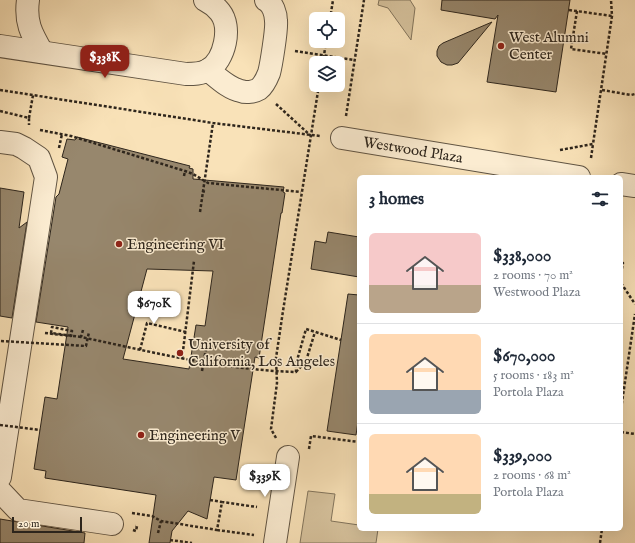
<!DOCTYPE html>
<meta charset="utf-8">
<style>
body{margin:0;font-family:"IM FELL English",serif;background:#f2f2f3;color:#1f2937;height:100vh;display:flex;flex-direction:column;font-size:15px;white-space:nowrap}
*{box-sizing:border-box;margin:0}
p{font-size:13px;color:#747a83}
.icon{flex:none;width:22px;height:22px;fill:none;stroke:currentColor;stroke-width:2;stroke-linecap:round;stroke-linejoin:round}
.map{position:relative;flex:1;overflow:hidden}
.side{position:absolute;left:357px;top:175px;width:266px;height:356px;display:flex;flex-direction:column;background:#fff;border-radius:6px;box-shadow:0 4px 16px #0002}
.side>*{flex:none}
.controls{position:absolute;left:309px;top:12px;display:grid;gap:8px}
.controls a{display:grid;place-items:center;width:36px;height:36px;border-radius:6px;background:#fff;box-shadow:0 4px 16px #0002;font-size:20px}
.scale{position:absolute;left:12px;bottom:10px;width:70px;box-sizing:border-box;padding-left:4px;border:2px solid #2d251c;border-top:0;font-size:11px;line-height:14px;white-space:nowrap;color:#2d251c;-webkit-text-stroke:3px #fbecd1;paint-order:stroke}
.price{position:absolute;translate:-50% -34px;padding:0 9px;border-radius:8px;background:#fff;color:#222;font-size:13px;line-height:26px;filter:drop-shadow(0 1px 2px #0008)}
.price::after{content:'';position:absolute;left:50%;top:24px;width:12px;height:9px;margin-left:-6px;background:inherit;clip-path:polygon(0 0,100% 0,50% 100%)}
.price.selected{background:#8f2418;color:#fff}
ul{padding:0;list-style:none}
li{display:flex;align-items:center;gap:12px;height:100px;padding:0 12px}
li+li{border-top:1px solid #e0e1e3}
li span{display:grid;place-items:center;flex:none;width:112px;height:80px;border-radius:6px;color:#555}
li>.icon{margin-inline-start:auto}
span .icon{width:48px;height:48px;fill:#fffc;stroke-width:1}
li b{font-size:17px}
h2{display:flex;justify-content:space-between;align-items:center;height:48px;padding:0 12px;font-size:17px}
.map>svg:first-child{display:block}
</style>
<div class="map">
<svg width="635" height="543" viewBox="0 0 635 543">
<rect width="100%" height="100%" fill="#f9e2b8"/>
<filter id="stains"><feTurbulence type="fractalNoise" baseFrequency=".005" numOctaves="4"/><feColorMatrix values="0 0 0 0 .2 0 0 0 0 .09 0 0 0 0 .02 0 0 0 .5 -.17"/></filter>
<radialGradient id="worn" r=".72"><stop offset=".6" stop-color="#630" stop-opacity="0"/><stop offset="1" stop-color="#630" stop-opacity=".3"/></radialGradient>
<path fill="#d6c29d" stroke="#82745c" d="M379,0H410L415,8L411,40L388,8L378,5Z
M308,491L335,494L331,521L359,525V529H378L376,543H300Z"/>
<path fill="#97876d" stroke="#2d251c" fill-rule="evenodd" d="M442,0H570L556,92L487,82L498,15L495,19L441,10Z
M492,22L458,63L452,65H447L441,62L437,56V51L439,46L443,43Z
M77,137L190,166L189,168L193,169V179L284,187L283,192L285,193L282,213H281L259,358L255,357L236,480L214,477L207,519L188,511L172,531L170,543H149L156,495L45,478L46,471L34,469L45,397L57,399L68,327L36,322L56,197L59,194L68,159L62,157L67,139L75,140ZM147,269L213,271L205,326L196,325L189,369L123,359Z
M0,188L24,192L19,228L27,222L12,318L0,316Z
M328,232L359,237V277L311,269L315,241L326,243Z
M348,294L359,295V415L356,435L327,431Z
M0,519L85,533L84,543H0Z"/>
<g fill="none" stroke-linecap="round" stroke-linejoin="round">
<g stroke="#605443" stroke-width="24">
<g id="minor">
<path d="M28,0C25,22 31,33 42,52"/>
<path d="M0,46L186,74C193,74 202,74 208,70C225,60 232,27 220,12C216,7 211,3 205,0"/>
<path d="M208,70C218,78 229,89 241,91C246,93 254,92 259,89C264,85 267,78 269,73C271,66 277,29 276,21C276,14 273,4 266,0"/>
<path id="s1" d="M342,138L579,177"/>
<path d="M0,142L16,144L24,148L39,158L46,177L0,477"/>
<path d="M621,184L635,186"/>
<path d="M0,491L18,510L112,524"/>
<path d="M275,543L288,457"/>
</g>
</g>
<path stroke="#2d251c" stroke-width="2.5" stroke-dasharray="3 2" stroke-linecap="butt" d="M569,10L612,16
M577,11L571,49L607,54
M330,19L333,0
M295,51L354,60
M323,63L326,41
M0,90L213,123L320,136
M602,90L631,95L635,94
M276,104L311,136
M0,111L29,118V125
M346,116L364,0
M29,118L33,95
M40,130L71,136L185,171L193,174L208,183L301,192
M59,148L62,134
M560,150L593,144L612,16L611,0
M591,158L593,144
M184,176L185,171
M202,191L206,192
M200,212L213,123
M621,263H623L621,273
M621,283L635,304
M83,330L81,337C152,352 223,370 296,372V364L306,329L341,340
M45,333L71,336L72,331L52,327L51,333L81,337
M140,350L147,323L186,332
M182,359L194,261
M296,372L306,361L315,332
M621,409L635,314
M621,432L635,434
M276,438L271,429L277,383L276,358L283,311L319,85
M309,449L311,436L359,442
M210,500L222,502
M132,513L152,516L161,521L217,530L222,502L257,507
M133,530L136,531L137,526H135
M217,530L254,535
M158,533L161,521
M170,540L192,543
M600,543L602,529"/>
<use href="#minor" stroke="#fbecd1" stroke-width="22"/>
<path stroke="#2d251c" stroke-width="2.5" stroke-dasharray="3 2" stroke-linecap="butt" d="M1,341L86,346L89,332
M202,371L206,349
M0,425L40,430"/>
</g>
<g fill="#8f2418" stroke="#fbecd1" stroke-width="1.5">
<circle cx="501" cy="46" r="4"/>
<circle cx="119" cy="244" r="4"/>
<circle cx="180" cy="353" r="4"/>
<circle cx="141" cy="435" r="4"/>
</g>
<g text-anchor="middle" stroke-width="3" stroke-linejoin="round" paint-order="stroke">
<g font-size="15" fill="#2d251c" stroke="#fbecd1" text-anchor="start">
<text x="509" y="42">West Alumni<tspan x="509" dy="17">Center</tspan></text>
<text x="127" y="249">Engineering VI</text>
<text x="188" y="349">University of<tspan x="188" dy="17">California, Los Angeles</tspan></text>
<text x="149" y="440">Engineering V</text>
</g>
<g font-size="15" fill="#2d251c" stroke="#fbecd1">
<text dy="5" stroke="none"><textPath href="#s1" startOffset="72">Westwood Plaza</textPath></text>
</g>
</g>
<rect width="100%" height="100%" filter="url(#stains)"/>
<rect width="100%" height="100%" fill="url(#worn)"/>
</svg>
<div class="controls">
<a><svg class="icon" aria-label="locate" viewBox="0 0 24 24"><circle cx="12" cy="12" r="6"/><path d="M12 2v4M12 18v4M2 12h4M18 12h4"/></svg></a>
<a><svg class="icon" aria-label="layers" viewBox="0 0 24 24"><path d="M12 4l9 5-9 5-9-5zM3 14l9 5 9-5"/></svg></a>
</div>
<div class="scale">20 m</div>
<b class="price selected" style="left:105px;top:79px">$338K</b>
<b class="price" style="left:154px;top:325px">$670K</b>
<b class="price" style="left:265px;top:498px">$339K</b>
<section class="side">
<h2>3 homes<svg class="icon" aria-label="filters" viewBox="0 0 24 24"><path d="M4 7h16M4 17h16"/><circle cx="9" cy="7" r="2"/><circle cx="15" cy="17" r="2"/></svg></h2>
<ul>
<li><span style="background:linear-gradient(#f6c9c9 65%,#b9a48a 0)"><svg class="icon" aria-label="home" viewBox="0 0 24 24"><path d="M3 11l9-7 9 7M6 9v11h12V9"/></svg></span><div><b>$338,000</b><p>2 rooms · 70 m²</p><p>Westwood Plaza</p></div></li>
<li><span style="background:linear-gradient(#ffd9b3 70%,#9aa5b1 0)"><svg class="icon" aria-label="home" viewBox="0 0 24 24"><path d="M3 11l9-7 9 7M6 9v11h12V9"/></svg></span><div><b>$670,000</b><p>5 rooms · 183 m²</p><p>Portola Plaza</p></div></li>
<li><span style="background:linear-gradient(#ffd9b3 75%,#c2b280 0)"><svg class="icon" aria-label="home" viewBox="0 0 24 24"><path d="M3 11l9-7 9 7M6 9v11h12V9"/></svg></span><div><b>$339,000</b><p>2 rooms · 68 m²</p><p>Portola Plaza</p></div></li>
</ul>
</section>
</div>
